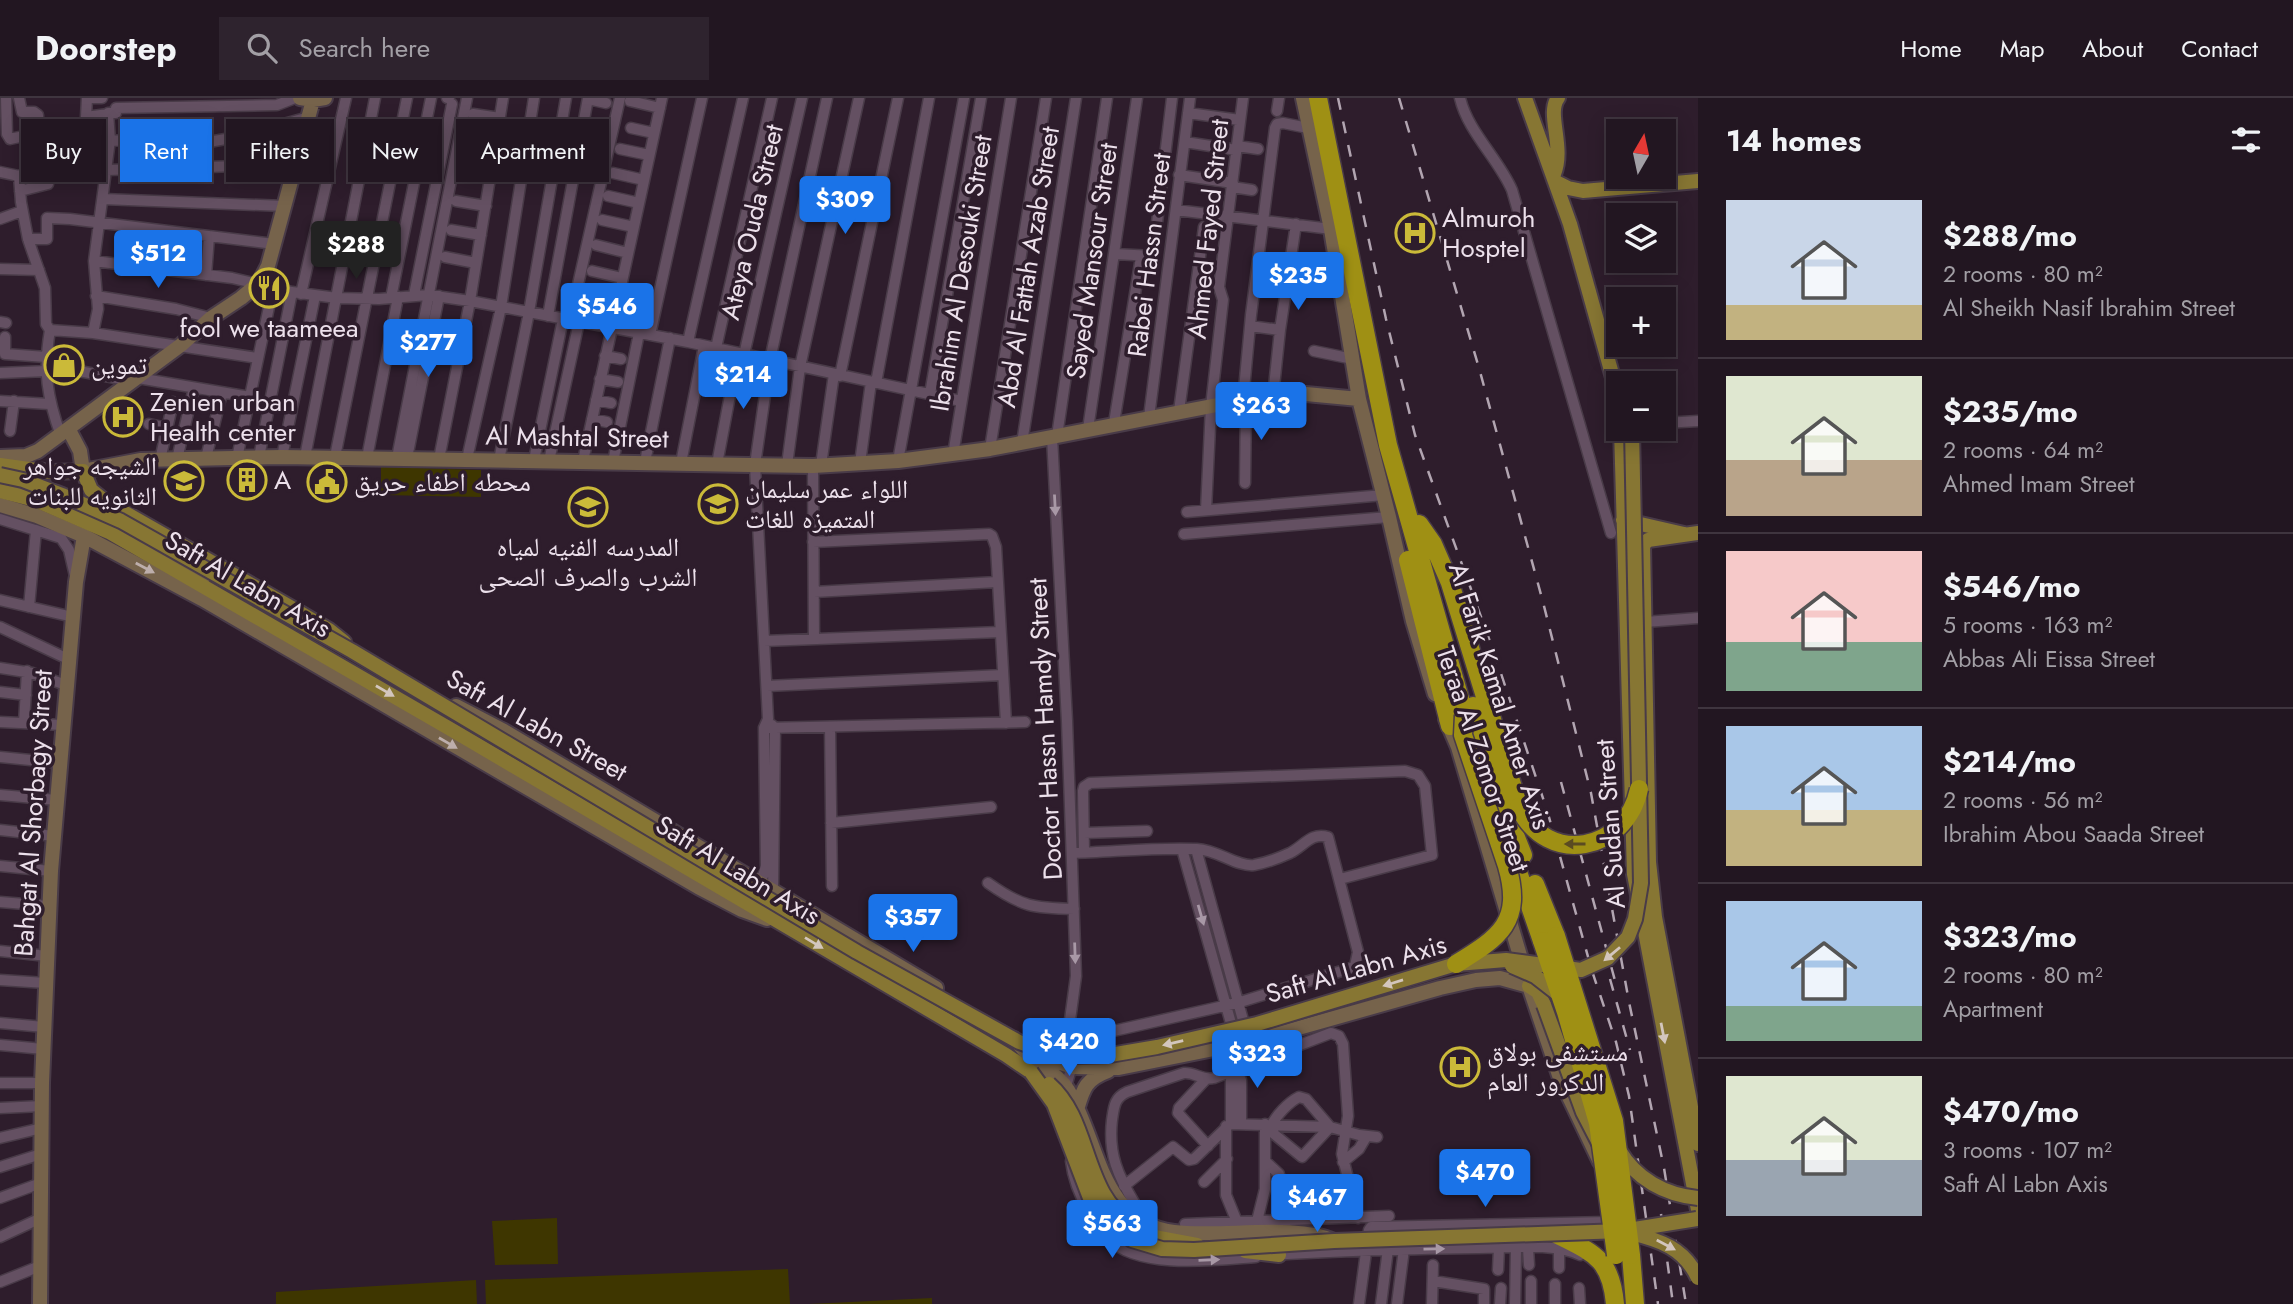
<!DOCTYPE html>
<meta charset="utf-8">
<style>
body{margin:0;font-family:Jost,"Noto Naskh Arabic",sans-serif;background:#2e232e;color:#f1f3f6;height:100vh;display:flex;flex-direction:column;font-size:26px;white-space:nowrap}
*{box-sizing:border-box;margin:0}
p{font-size:23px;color:#a29fa5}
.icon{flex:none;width:38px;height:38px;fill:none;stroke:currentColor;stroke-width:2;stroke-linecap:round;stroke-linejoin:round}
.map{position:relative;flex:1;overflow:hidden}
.details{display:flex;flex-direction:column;background:#221621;width:595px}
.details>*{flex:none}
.guide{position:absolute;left:21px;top:21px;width:665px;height:63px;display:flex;gap:14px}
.needle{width:46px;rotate:9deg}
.controls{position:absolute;left:1606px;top:21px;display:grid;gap:14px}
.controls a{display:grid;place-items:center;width:70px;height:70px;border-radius:0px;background:#221621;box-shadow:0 4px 18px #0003,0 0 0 2px #3f353f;font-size:35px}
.price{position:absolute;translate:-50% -60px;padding:0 16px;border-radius:7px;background:#1a73e8;color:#fff;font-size:23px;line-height:46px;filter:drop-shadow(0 2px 4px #0008)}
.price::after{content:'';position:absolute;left:50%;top:42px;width:21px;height:16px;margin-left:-10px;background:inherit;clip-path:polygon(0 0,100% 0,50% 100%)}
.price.active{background:#222;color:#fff}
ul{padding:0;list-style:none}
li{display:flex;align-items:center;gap:21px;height:175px;padding:0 28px}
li+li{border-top:2px solid #3f353f}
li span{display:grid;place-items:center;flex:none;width:196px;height:140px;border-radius:0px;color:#555}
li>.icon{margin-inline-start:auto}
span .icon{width:84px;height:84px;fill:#fffc;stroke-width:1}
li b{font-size:30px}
h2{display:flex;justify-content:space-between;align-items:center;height:84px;padding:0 28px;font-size:30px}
.tag{padding:0 24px;border-radius:0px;background:#221621;box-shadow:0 4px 18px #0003,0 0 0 2px #3f353f;font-size:24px;line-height:63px}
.tag.active{background:#1a73e8;color:#fff}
header{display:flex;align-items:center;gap:42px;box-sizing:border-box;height:98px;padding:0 35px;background:#221621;border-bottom:2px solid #3f353f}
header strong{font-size:33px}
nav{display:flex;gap:38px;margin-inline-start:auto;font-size:24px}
.search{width:490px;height:63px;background:#2e232e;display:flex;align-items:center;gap:18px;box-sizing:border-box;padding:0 24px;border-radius:0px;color:#a29fa5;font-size:26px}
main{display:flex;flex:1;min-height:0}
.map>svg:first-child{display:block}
</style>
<header>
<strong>Doorstep</strong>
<div class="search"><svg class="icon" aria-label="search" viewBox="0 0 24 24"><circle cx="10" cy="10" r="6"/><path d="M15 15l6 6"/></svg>Search here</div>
<nav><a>Home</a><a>Map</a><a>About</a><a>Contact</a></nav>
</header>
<main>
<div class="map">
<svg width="1698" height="1206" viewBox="0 0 1698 1206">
<rect width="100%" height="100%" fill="#2e1d2c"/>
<path fill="#3e3600" d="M381,369L481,372V399L381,397Z
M557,1120L558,1166L495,1167L492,1123Z
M788,1171L790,1206H486L485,1182Z
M476,1182L477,1206H276V1194Z
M932,1200V1206H809Z"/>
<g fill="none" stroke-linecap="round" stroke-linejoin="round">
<g stroke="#493b48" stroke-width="13">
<path id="street" d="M6,0L7,36L10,41L38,35
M19,0L22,14H34L38,17V35L46,43L52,66
M87,0H102
M447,0H449
M1460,0C1468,34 1498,60 1512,92L1611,435
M588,1L606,5
M630,3L660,10
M1277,13L1279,0
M1188,15L1240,22
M473,16L500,20
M86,19L87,0
M583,29L599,32
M631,30L654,35
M46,43L87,34L86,19L108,16
M468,44L495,49
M1185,44L1236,52
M1237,48L1258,51
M620,51L649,57
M107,72L270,67L297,69
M0,74L19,78L110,42L175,46L203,45L237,39L309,19
M462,75L490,80
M613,75L644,82
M1179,77L1233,85
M19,78L21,104L28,141L45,190L46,226L50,232C43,273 47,299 61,338
M1232,89L1252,92
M20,93L48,86
M608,98L639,105
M103,101L285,108
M456,103L486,108
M1176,112L1331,131
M0,121L22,113
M602,122L634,129
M451,132L481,137
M28,141H47V120L70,121L274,146
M596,147L628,155
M1115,156L1153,158L1172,0
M445,159L476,165
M94,163L232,180L292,194L337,200L379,201L428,197L470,203L688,244L961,303
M0,171L39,172
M592,173L622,180
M206,177L209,138
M301,196L346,0
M414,197L452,6
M96,198L176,211L211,220
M391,200L431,0
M548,218L588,0
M570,222L620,0
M0,224L6,225
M1250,228L1280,232
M50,232L93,235L258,260
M93,235L98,211L94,163L110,42L108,15H116V10L277,7L295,0
M650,237L702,0
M5,239V256L46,259
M688,244L743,0
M716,250L772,0
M1314,253L1353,261
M744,257L802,0
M605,258L621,261
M47,267L132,283
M0,275L47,273
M840,278L898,0
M138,280L250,299
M600,281L618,284
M876,285L929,0
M930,296L981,0
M1273,298L1280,232L1296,126
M596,302L611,305
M1243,302L1251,217L1275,30L1277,26L1283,25L1308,30
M0,303L49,306
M1179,313L1204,129
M1149,319L1190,0
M592,321L607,324
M1114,325L1141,159
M1664,325L1698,323
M149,326L167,330
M1088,331L1137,0
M10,333L14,303
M1057,338L1107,0
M1022,345L1076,0
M990,351L1046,0
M953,357L1011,0
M259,359L292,194
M282,359L315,198
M305,359L375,0
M335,359L407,0
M206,360L222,295
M237,360L273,190
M367,360L398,199
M397,360L467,0
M407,360L439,198
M177,361L194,290
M439,361L470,203L503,0
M467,361L501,209L534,0
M160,362L173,304
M499,362L529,214L566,0
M534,362L563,221
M549,363L579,224
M583,363L662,0
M898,363L964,0
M613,364L639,235
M645,364L670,240
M681,365L704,248
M860,365L871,284
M717,366L738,255
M787,367L800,269L859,0
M821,367L834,276
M813,368L814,541
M1245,385L1246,302
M1206,412L1211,308L1223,202L1219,189L1243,0
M1187,414L1384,397
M0,421L61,440L69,452L75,478
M1184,436L1389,419
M813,444L989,436L992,438L996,449L1006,625
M814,494L997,484
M0,502L73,519
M29,509L36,432
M1645,524L1698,520
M0,529L68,561
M764,543L1000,534
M0,570L32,575L66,587
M767,588L1003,577
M0,594L26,597
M0,624L63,627
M24,625L27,573
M772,627L775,630L773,793
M830,629L832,788
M764,630L1025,624
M0,659L60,665
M0,697L57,702
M831,725L991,709
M0,732L54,738
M1084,735L1147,733
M1182,751L1234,936
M1196,751L1249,944
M1084,754L1083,693L1084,689L1090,685L1405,673L1418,677L1425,688L1432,757L1340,781
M1072,755C1113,754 1156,749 1197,751C1218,752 1237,769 1254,767C1266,765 1279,760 1290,755C1304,748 1311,734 1328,739L1358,854L1355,868L1348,871L1237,905L1109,934
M0,768L51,773
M755,782L763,778L766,768L764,630L768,621L755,367L770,262L827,0
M988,785C1022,809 1033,810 1074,811
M0,804L49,808
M0,853L47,858
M0,882L46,885
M0,925L44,929
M0,947L43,951
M1232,948L1236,973L1241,982V1026
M1043,956L1070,922L1076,878L1067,623L1052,339
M1206,981L1179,1010L1178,1015L1208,1048
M0,985H42
M1065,992C1074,960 1078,956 1070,922
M1299,999L1306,1001L1330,1029L1302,1059L1274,1036L1271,1029C1275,1018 1289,1004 1299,999Z
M0,1010L42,1008
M1231,1026V982L1236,973
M1226,1028V1097L1237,1124
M0,1040L42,1030
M1071,1063C1073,1081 1080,1098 1089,1114C1095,1123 1100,1133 1108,1141C1140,1172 1215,1162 1256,1159
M1265,1063L1279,1076
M1343,1064L1359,1051L1366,1039
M0,1069L41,1056
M1204,1084L1227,1061
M1124,1088L1173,1049L1189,1062L1194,1061L1230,1026L1330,1029L1359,1037L1377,1039
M0,1100L41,1085
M1135,1106C1118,1078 1108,1056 1112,1022C1114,1009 1114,1000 1127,994L1184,975C1195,974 1202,983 1214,980L1331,935L1339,938L1343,946L1348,1018L1342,1056L1358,1120
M1274,1122L1292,1101
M1257,1123L1265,1091V1026
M1185,1126L1389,1118
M0,1139L41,1120
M1528,1150L1529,1167
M1274,1157C1342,1152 1411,1151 1479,1150C1508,1150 1553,1144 1580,1157
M1559,1170V1151
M1498,1172L1499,1150
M1433,1183L1484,1191V1206
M0,1184L40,1168
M1579,1190L1580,1206
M1359,1206L1369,1132L1371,1129L1608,1124
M1381,1206L1388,1151
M1397,1206L1404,1151
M1432,1206L1433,1167
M1500,1206L1501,1190
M1515,1206L1516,1150
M1531,1206V1183
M1555,1206V1186"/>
</g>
<g stroke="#493b48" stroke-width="18">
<path id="secondary" d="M300,0L313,2L325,0
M1303,0L1331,131L1359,301L1389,419L1413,523L1435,596
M69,332L80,353L83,373L141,362L282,359L813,368L898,363L990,351L1243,302L1306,296L1359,301
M0,359L26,358L38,353L181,247L211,220L241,200L259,185L268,168L274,146L313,2
M0,383L49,399
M0,407L37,418L84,438L202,501L698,789L742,812L767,821
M93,417L205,478
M456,608L504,633L936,890
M1446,621L1458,649L1529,888L1560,980L1600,1064
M1014,941C1019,946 1024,952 1028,957C1040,969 1059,977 1068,992C1100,1045 1099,1124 1174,1134C1220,1140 1295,1125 1334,1143
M1037,957L1073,969L1119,970L1249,944L1440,890L1476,882L1500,880L1529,888
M1076,1015C1083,992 1084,982 1108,973
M40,1206L42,985L51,773L76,484L84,438"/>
</g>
<g stroke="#493b48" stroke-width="18">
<path id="primary" d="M1525,0L1570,126L1619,301
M1554,76C1565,49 1546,15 1558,0
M1556,84L1568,90L1583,93L1698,83
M1621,331L1634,776L1698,1112
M0,367L51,374L83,373L91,392L106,404L292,510L329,532L344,544
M0,393L35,402L109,434L452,632L1006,957L1031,974
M1623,422L1684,436
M1643,447L1649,764L1655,819L1698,1046
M1643,447L1648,442L1698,435
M1529,888L1538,894L1544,907
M1132,1128L1154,1139L1197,1147
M1245,1153L1279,1157"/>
</g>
<g stroke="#493b48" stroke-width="21">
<path id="highway" d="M1318,0L1388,347L1468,629
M1419,426L1433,446L1450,485L1519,709
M1408,462L1450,628
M1473,608L1509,722L1523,757
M1508,745L1542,843
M1535,786L1556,838
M1556,1136C1593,1155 1611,1160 1615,1206
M1631,1157L1635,1206"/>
</g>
<use href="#street" stroke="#645062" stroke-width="10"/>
<use href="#secondary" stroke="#76634b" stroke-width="14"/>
<use href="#primary" stroke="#877633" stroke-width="14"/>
<use href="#highway" stroke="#9f9014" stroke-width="18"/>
<path stroke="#b2a5b1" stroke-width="2.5" stroke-dasharray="12 12" stroke-linecap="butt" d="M1338,0L1386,221L1415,337L1492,549L1547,712L1592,873L1616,944L1629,998L1658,1206
M1399,0L1479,270L1543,504L1591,695L1629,904L1664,1070L1686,1206
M1561,684L1617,890
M1610,881L1630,952
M1661,1116L1673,1206"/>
<g stroke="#493b48" stroke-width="18" stroke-linecap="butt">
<path id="primary-bridge" d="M0,377L23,382L62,397L121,423L352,553L857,854L1019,944L1051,955L1074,958L1110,957L1157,949L1257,926L1456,866L1506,862L1581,872L1608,860L1628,839L1635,821L1641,785L1632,331
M1512,868L1535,878L1562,899
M1544,907L1583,1014L1599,1045
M1031,974L1054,1006L1090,1100L1100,1115L1132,1142L1162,1151L1194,1152L1334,1143L1622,1133L1697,1121
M1049,986C1081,1014 1083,1059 1103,1095C1110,1108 1121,1118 1132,1128
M1619,1052C1636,1081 1665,1097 1698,1100
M1630,1135C1660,1142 1684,1150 1698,1180"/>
</g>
<g stroke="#493b48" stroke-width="21" stroke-linecap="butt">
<path id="highway-bridge" d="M1519,709C1547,769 1626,754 1639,691
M1556,838L1614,1023L1631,1157
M1542,843L1566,914L1598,1025L1616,1157
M1456,866C1500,839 1523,824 1507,768L1463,637L1464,617"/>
</g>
<use href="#primary-bridge" stroke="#877633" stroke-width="14"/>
<use href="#highway-bridge" stroke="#9f9014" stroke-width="18"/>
</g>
<defs><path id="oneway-solid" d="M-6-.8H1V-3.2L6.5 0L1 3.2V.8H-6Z" transform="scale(1.75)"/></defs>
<g fill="#a898a6">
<use href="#oneway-solid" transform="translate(1055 407) rotate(87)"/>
<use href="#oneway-solid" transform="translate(1201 817) rotate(74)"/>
<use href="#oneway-solid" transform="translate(1075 855) rotate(88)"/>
<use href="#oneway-solid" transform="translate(1434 1151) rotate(-1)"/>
<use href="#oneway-solid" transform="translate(1209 1162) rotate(-2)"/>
</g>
<g fill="#bdaeab">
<use href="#oneway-solid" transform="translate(145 470) rotate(28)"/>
<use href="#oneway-solid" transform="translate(448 645) rotate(30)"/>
</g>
<g fill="#d3c6bd">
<use href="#oneway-solid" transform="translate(385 593) rotate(30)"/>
<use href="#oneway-solid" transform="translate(814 845) rotate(31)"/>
<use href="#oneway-solid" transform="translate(1612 856) rotate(140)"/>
<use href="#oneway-solid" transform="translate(1393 885) rotate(163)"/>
<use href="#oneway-solid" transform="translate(1663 935) rotate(79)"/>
<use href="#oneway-solid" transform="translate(1173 945) rotate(167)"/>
<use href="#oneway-solid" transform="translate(1666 1147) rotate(28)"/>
</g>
<use fill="#5b4b22" href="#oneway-solid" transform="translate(1575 746) rotate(180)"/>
<defs>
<g id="hospital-ring" transform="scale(2.0125)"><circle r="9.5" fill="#2e1d2c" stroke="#cbba39" stroke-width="1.5"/><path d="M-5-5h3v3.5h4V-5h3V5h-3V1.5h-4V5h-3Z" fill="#cbba39"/></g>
<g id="restaurant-ring" transform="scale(2.0125)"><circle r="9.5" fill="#2e1d2c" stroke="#cbba39" stroke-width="1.5"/><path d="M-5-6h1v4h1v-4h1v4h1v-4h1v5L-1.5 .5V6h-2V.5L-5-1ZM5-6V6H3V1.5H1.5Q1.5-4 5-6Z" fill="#cbba39"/></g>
<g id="shop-ring" transform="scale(2.0125)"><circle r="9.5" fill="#2e1d2c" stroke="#cbba39" stroke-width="1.5"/><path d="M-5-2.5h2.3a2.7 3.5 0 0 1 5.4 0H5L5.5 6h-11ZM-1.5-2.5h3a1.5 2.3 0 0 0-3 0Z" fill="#cbba39"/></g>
<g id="building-ring" transform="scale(2.0125)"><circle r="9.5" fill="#2e1d2c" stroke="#cbba39" stroke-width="1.5"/><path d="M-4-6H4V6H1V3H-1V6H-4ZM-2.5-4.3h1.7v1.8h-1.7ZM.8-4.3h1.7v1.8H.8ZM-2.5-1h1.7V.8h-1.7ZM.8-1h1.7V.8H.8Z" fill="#cbba39"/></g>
<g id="school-ring" transform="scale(2.0125)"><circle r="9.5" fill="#2e1d2c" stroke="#cbba39" stroke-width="1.5"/><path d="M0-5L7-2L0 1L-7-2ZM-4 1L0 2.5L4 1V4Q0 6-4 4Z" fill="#cbba39"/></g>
<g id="civic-ring" transform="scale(2.0125)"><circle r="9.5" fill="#2e1d2c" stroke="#cbba39" stroke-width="1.5"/><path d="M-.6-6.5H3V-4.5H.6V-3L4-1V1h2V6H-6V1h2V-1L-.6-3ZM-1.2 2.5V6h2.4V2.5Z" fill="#cbba39"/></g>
</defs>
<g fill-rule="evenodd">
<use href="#hospital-ring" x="1415" y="135"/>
<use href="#restaurant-ring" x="269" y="190"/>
<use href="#shop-ring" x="64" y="267"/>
<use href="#hospital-ring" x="123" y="319"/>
<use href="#building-ring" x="247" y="382"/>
<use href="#school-ring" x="184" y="383"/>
<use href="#civic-ring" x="327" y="384"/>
<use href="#school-ring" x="718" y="406"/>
<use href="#school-ring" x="588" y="409"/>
<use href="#hospital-ring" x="1460" y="969"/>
</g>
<g text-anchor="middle" stroke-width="7" stroke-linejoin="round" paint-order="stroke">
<g font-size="26" fill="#ece0eb" stroke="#2e1d2c" text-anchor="start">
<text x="1442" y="129">Almuroh<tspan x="1442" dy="30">Hosptel</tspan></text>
<text x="269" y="239" text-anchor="middle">fool we taameea</text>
<text x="91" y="276">تموين</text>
<text x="150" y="313">Zenien urban<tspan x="150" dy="30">Health center</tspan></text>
<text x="157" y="377" text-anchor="end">الشيجه جواهر<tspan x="157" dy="30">الثانويه للبنات</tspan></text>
<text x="274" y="391">A</text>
<text x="354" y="393">محطه اطفاء حريق</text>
<text x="745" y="400">اللواء عمر سليمان<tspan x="745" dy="30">المتميزه للغات</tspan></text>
<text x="588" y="458" text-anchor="middle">المدرسه الفنيه لمياه<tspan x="588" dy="30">الشرب والصرف الصحى</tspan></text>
<text x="1487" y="963">مستشفى بولاق<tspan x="1487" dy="30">الدكرور العام</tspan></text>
</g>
<g font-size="26" fill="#ece0eb" stroke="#2e1d2c">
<text transform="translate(752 124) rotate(-77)" y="9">Ateya Ouda Street</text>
<text transform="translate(1208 131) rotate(-84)" y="9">Ahmed Fayed Street</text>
<text transform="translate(1149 157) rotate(-83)" y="9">Rabei Hassn Street</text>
<text transform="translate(1092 163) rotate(-82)" y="9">Sayed Mansour Street</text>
<text transform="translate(1028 169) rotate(-81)" y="9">Abd Al Fattah Azab Street</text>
<text transform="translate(961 175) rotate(-81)" y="9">Ibrahim Al Desouki Street</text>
<text transform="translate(577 339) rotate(1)" y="9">Al Mashtal Street</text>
<text transform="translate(248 486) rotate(30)" y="9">Saft Al Labn Axis</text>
<text transform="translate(1500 598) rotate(72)" y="9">Al Farik Kamal Amer Axis</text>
<text transform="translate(537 627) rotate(29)" y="9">Saft Al Labn Street</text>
<text transform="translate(1045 631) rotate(-93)" y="9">Doctor Hassn Hamdy Street</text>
<text transform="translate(1483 661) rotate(71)" y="9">Teraa Al Zomor Street</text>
<text transform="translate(33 715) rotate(-86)" y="9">Bahgat Al Shorbagy Street</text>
<text transform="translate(1610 726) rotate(-94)" y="9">Al Sudan Street</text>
<text transform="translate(738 772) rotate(31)" y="9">Saft Al Labn Axis</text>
<text transform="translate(1356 871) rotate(-16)" y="9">Saft Al Labn Axis</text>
</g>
</g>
</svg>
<div class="controls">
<a><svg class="needle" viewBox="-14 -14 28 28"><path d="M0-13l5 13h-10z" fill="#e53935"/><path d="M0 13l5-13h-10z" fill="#a29fa5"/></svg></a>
<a><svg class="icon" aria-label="layers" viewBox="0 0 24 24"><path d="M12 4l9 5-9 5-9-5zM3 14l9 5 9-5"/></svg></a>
<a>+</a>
<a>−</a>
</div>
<b class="price" style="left:845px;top:138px">$309</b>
<b class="price active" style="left:356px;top:183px">$288</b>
<b class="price" style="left:158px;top:192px">$512</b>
<b class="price" style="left:1298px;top:214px">$235</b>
<b class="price" style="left:607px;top:245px">$546</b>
<b class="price" style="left:428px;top:281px">$277</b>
<b class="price" style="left:743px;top:313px">$214</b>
<b class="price" style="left:1261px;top:344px">$263</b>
<b class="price" style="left:913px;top:856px">$357</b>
<b class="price" style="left:1069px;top:980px">$420</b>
<b class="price" style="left:1257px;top:992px">$323</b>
<b class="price" style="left:1485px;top:1111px">$470</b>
<b class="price" style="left:1317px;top:1136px">$467</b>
<b class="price" style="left:1112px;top:1162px">$563</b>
<div class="guide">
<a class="tag">Buy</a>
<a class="tag active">Rent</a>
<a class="tag">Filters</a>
<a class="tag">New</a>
<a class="tag">Apartment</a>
</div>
</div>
<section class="details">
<h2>14 homes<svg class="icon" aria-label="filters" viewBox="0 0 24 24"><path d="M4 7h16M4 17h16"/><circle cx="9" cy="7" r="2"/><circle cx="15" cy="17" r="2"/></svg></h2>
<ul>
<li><span style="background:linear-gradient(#c9d6e8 75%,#c2b280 0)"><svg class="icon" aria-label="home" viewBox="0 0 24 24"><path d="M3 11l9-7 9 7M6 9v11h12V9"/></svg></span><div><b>$288/mo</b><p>2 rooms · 80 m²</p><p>Al Sheikh Nasif Ibrahim Street</p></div></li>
<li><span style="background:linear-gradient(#dfe7d0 60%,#b9a48a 0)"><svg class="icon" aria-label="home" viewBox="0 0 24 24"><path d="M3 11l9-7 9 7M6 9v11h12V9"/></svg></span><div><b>$235/mo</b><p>2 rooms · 64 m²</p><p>Ahmed Imam Street</p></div></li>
<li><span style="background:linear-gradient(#f6c9c9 65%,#7fa58c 0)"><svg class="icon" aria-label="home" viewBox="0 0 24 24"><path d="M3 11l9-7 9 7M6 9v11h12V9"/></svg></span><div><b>$546/mo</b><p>5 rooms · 163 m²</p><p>Abbas Ali Eissa Street</p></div></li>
<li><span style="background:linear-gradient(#a9c7e8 60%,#c2b280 0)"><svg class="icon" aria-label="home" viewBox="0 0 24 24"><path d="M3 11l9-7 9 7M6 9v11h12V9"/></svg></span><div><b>$214/mo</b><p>2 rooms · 56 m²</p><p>Ibrahim Abou Saada Street</p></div></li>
<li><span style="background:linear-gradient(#a9c7e8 75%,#7fa58c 0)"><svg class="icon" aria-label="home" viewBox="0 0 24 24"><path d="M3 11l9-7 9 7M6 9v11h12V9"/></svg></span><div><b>$323/mo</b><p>2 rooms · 80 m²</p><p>Apartment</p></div></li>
<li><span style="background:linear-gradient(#dfe7d0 60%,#9aa5b1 0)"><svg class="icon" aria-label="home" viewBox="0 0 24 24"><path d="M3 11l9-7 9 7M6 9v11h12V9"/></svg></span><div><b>$470/mo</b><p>3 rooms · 107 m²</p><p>Saft Al Labn Axis</p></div></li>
</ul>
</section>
</main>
